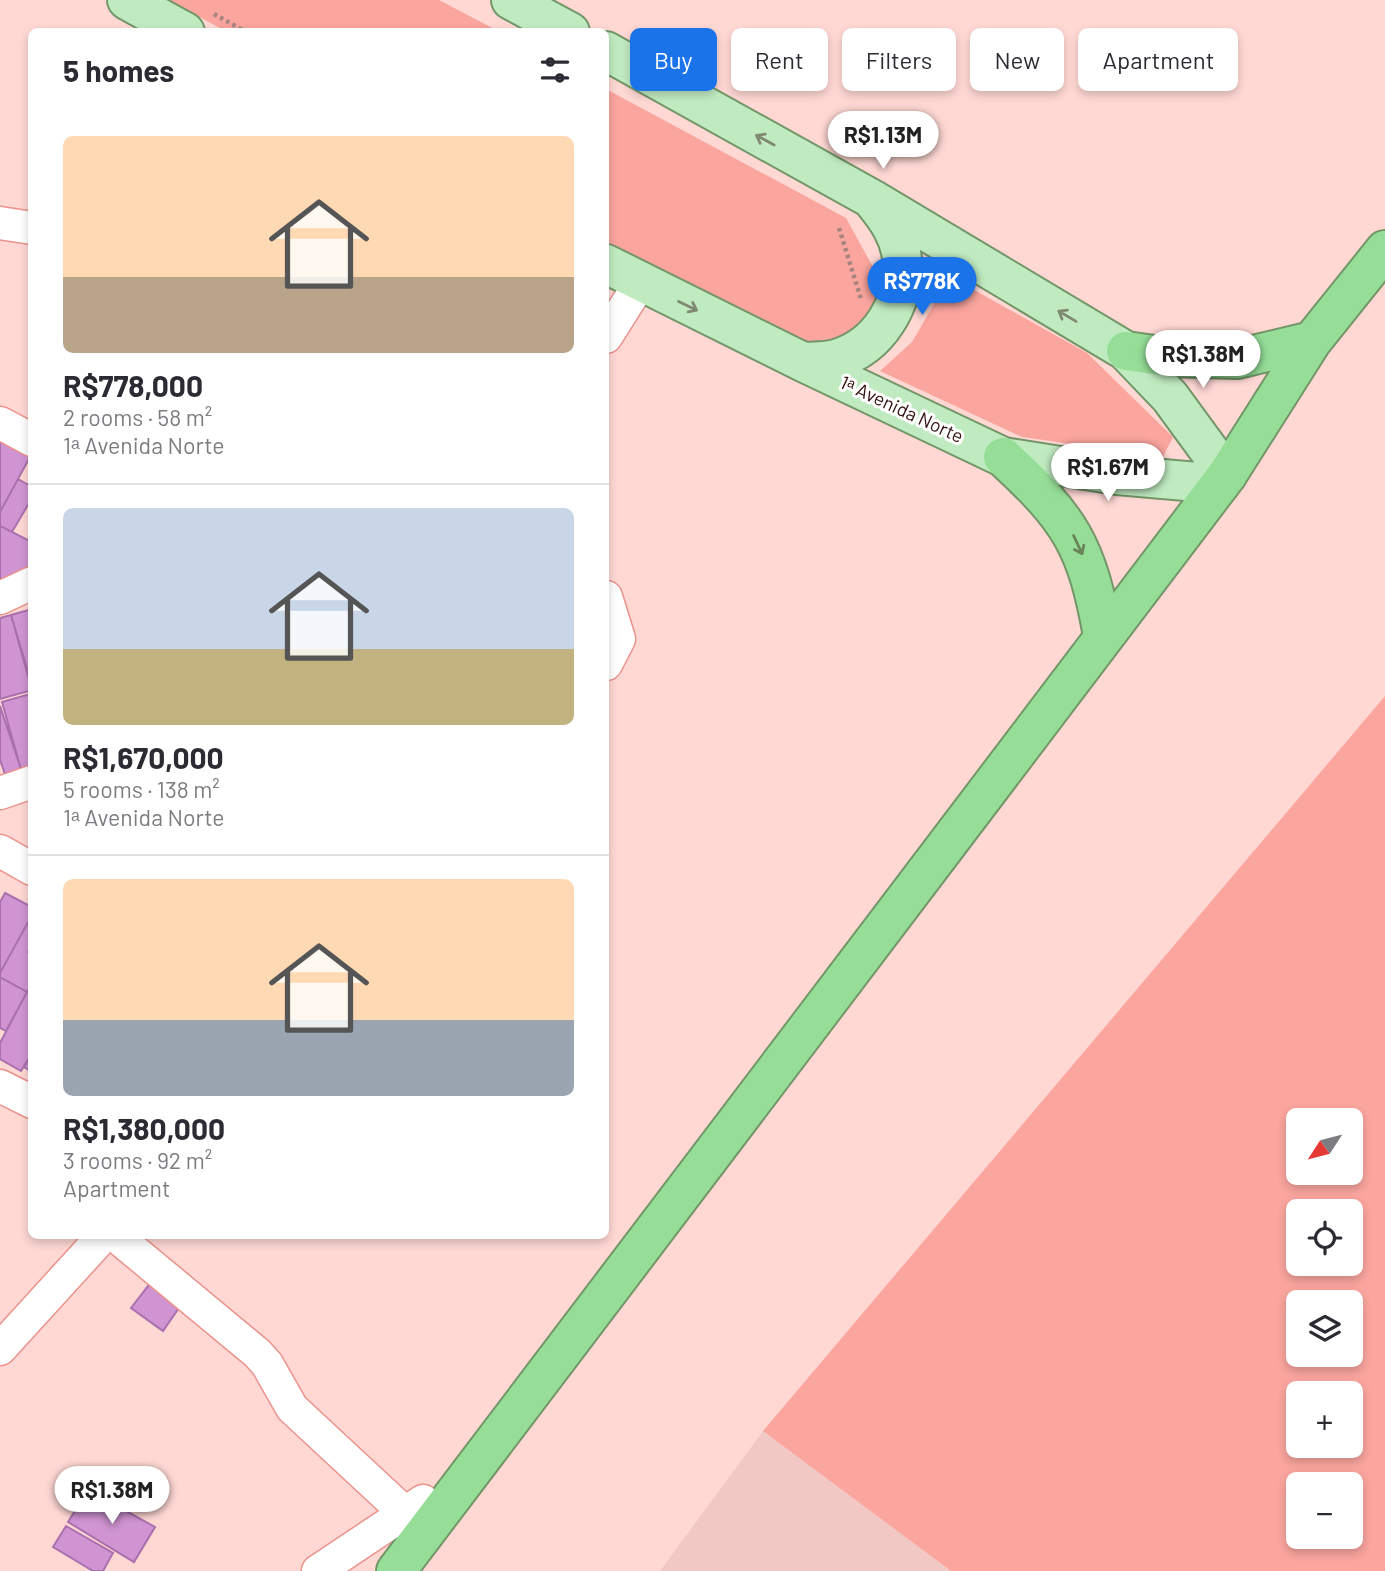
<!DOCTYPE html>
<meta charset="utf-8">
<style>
body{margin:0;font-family:Barlow,sans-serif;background:#f2f2f3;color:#2b2b33;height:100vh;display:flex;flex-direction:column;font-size:26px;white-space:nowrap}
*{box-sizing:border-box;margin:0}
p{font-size:23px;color:#7c7c81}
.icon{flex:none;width:38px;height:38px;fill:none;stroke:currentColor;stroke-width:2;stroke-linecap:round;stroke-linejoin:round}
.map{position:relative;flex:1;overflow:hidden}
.side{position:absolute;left:28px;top:28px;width:581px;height:1211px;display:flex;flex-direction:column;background:#fff;border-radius:10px;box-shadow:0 4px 10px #0003}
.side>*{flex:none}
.top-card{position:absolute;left:630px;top:28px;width:649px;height:63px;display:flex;gap:14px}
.needle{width:46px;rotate:234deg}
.fabs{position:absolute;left:1286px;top:1108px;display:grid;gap:14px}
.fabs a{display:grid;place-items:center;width:77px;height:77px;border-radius:10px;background:#fff;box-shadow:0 4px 10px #0003;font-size:35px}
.price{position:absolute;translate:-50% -60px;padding:0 16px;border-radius:24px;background:#fff;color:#222;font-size:23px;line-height:46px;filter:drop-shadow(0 2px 4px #0008)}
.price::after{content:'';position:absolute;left:50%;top:42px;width:21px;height:16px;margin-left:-10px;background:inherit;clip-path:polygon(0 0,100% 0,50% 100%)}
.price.selected{background:#1a73e8;color:#fff}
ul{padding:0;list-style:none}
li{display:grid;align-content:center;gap:14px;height:371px;padding:0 35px}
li+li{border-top:2px solid #e1e1e2}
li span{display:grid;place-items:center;height:217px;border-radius:10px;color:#555}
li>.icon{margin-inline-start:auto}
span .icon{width:126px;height:126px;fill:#fffc;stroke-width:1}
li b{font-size:30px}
h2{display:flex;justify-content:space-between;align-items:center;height:84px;padding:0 35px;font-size:30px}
.tag{padding:0 24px;border-radius:10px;background:#fff;box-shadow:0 4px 10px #0003;font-size:24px;line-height:63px}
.tag.selected{background:#1a73e8;color:#fff}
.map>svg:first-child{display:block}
</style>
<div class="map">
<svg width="1385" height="1571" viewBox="0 0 1385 1571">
<rect width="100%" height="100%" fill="#ffd8d4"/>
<path fill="#f1c8c4" d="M763,1431L951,1571H660Z"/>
<path fill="#faa59e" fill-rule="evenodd" d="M169,0H439L498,31H225Z
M606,89L846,218L873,267L879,310L851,336L808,362L606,247Z
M926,263L1087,353L1173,437L1163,457L1022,437L880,371L912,342L937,299Z
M1385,696V1571H951L763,1431ZM1298,1120H1351V1172H1298ZM1298,1211H1351V1264H1298ZM1298,1302H1351V1354H1298ZM1298,1393H1351V1446H1298ZM1298,1484H1351V1536H1298Z"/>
<path fill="#d094d3" stroke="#aa70ad" stroke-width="2" d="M0,440L30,457L0,512Z
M18,479L32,487V498L12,532L0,526V512Z
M0,526L32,542V573L0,586Z
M32,609V685L11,615Z
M11,615L32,690L0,699V618Z
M30,694L32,770L22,773L2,702Z
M0,706L22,772L6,777L0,760Z
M5,893L32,907V915L0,973V902Z
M32,915V945L28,952L32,954V984L27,992L0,977V973Z
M0,977L27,992L6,1031L0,1028Z
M27,992L32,994V1053L21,1071L0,1059V1043Z
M32,1053V1072L24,1067Z
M155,1277L185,1299L163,1331L131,1308Z
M88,1490L155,1527L134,1562L68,1522Z
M66,1526L113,1553L103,1571H93L53,1547Z"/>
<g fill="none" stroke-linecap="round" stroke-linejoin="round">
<g stroke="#ec928b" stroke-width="35">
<path id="minor" d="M0,223L32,228
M606,337L640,283
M0,423L32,440
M606,597L619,639L606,664
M0,598L32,583
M0,793L32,782
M0,851L32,869
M0,1086L32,1102
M116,1236L257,1353L267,1364L292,1408L405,1513L429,1526
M0,1349L103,1236
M318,1571L423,1501"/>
</g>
<g stroke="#739668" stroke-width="42">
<path id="major" d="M127,0L185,32
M511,0L570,32
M606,51L872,199L1126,351L1170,397L1227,475
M606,264L803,362L1003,457L1117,475L1220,484
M803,362C813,361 826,362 836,359C879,347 906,302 902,259C900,236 887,218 873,201"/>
</g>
<g stroke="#739668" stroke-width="42">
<path id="highway" d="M1126,351L1168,357L1237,359L1312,341
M1003,457C1070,519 1087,545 1103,636
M396,1571L1227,475L1312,341L1385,250"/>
</g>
<path stroke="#a88480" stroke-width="4.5" stroke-dasharray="3.5 3.5" stroke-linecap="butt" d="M214,14L246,32
M839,228L861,299"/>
<use href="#minor" stroke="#fff" stroke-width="32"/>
<use href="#major" stroke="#c0ebc1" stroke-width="38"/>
<use href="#highway" stroke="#96de98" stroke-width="38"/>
</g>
<defs><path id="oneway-shaft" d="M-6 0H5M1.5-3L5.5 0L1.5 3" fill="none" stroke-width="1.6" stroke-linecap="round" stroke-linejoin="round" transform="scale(1.75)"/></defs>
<g stroke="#808971">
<use href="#oneway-shaft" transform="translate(765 140) rotate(-151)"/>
<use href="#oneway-shaft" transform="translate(688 306) rotate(26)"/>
<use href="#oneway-shaft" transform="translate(1067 316) rotate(-149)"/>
</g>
<use stroke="#69825a" href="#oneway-shaft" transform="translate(1078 545) rotate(65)"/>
<g text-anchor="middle" stroke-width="6" stroke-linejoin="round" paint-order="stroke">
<g font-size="19" fill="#32110f" stroke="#fff">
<text transform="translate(902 409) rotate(25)" y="7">1ᵃ Avenida Norte</text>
</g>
</g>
</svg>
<div class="fabs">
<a><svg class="needle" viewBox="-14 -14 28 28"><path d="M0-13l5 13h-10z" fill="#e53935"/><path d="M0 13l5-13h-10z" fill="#7c7c81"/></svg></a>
<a><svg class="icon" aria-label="locate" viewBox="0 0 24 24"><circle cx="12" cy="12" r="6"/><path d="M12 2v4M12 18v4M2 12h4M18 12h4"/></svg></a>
<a><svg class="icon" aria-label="layers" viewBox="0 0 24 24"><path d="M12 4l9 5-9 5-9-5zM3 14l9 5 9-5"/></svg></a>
<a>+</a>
<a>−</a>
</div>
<b class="price" style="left:883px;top:171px">R$1.13M</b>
<b class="price selected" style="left:922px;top:317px">R$778K</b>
<b class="price" style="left:1203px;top:390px">R$1.38M</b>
<b class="price" style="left:1108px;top:503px">R$1.67M</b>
<b class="price" style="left:112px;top:1526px">R$1.38M</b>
<div class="top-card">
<a class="tag selected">Buy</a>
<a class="tag">Rent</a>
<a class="tag">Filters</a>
<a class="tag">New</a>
<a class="tag">Apartment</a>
</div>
<section class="side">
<h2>5 homes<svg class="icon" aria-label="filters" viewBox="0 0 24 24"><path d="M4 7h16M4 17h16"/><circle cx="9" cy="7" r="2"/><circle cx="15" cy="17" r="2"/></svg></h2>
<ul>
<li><span style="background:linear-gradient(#ffd9b3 65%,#b9a48a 0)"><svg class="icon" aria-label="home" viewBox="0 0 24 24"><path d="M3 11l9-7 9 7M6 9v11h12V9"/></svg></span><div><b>R$778,000</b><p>2 rooms · 58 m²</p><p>1ᵃ Avenida Norte</p></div></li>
<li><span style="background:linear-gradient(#c9d6e8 65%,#c2b280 0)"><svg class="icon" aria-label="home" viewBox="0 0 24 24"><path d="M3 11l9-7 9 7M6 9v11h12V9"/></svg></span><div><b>R$1,670,000</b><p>5 rooms · 138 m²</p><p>1ᵃ Avenida Norte</p></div></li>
<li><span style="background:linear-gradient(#ffd9b3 65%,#9aa5b1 0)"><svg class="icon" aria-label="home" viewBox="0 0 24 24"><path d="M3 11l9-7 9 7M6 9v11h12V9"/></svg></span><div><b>R$1,380,000</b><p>3 rooms · 92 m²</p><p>Apartment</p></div></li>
</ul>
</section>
</div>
